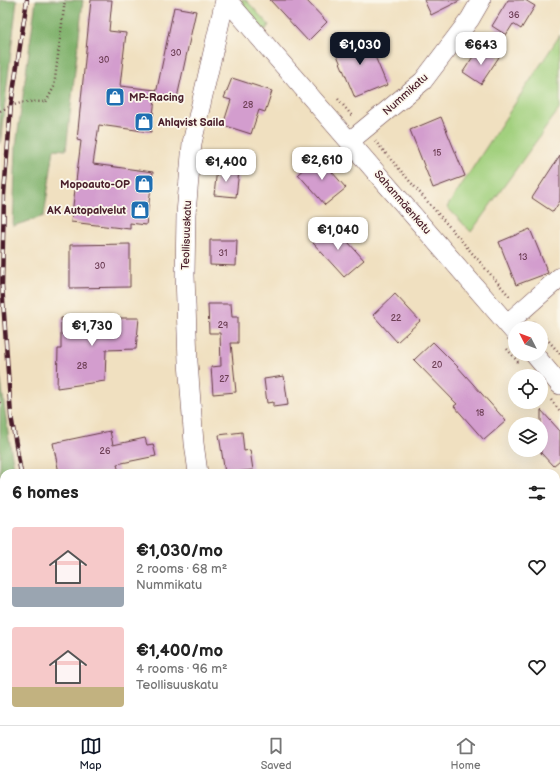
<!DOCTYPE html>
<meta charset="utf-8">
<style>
body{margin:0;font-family:"Balsamiq Sans",sans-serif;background:#f2f2f2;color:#222;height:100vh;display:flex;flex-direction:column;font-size:15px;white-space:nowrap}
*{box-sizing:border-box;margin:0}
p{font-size:13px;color:#767676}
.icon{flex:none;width:22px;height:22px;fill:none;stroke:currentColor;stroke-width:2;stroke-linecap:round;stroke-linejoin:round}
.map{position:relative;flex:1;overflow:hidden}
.details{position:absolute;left:0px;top:469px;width:560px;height:256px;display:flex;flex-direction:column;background:#fff;border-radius:12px 12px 0 0;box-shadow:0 4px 16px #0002}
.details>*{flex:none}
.needle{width:26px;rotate:312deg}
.controls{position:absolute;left:508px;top:321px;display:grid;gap:8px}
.controls a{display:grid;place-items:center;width:40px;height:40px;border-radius:50%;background:#fff;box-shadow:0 4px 16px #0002;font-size:20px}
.price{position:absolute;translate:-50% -34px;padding:0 9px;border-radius:8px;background:#fff;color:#222;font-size:13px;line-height:26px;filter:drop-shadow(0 1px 2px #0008)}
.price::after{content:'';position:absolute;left:50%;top:24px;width:12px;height:9px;margin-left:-6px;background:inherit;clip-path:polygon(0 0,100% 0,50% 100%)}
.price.on{background:#111827;color:#fff}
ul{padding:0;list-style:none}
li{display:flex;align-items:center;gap:12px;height:100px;padding:0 12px}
li span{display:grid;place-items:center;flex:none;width:112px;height:80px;border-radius:4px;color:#555}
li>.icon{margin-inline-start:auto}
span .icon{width:48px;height:48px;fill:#fffc;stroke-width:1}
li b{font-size:17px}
h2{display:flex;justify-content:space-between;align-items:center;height:48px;padding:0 12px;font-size:17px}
.tab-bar{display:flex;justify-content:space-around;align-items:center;height:56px;border-top:1px solid #e0e0e0;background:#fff;font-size:11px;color:#767676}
.tab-bar a{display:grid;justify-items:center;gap:2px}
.tab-bar .on{color:#111827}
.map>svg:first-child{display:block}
</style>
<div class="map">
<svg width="560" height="725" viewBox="0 0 560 725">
<rect width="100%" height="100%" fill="#fbf7ec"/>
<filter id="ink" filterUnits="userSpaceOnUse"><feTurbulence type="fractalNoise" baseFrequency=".025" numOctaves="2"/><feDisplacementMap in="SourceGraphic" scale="8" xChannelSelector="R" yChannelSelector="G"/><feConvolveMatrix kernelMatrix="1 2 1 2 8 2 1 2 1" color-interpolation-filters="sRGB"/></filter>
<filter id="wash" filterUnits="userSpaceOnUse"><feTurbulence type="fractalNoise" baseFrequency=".012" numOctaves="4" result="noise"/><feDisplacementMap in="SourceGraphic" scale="16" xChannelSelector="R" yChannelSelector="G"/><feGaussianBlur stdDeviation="0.9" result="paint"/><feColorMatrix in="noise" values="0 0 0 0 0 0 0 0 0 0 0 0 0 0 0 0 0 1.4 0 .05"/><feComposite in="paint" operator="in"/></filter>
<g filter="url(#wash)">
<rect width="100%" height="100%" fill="#f0e0c0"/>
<path fill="#a2d07e" stroke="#767854" d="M241,0H246L269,25L265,31L244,8Z
M560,35V108L471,232L447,207Z"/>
<path fill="#81b26d" stroke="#66684c" d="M0,0H17L0,144Z
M36,0H83L66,150L54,149L44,216L13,226L16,146Z
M0,374L8,433L15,473H4V496L0,472Z
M0,587L4,588V675H0Z
M57,721H86L87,725H59Z
M107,721H149L151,725H109Z"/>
<g id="blocks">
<path fill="#d39dce" d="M91,0H112L109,31L126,33L120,86L156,90L151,132L99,125L93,164L153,172L146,225L130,223V229L71,222L81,141L77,140Z
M270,0H306L327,22L308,41Z
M424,0H461L431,15Z
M508,0H525L535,6L521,29L513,24L506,35L492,26Z
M174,7L196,11L177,98L156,94Z
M366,35L387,85L355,98L334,48Z
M487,50L499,57L481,84L463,72L476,52L483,57Z
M232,78L272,91L265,112L259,110L251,134L223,125L231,100L224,98Z
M441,117L465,176L433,188L410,130Z
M560,155V201L553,212L532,198Z
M318,156L346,188L325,205L298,174Z
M217,169L239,171L236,197L214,195Z
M333,225L364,260L344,277L313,243Z
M530,229L548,273L516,285L499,242Z
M210,240H237L236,266L210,265Z
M130,244V287L70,288V245Z
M395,294L420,321L397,342L373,315Z
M208,304H231L232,317H238V343H231L236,392L213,394L211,367L221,366L220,333H209Z
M61,318H139L136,349L106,350L105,381L57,388L58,349H61Z
M433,342L457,366L506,421L484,440L454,406L457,404L414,360Z
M284,376L288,405L273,407V402L267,403L264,379Z
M541,410L560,431V460L553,466L541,453Z
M110,431L113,445L145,438L147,445L153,444L156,456L117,464L119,473H59L53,443Z
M242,432L244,451L250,450L253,470L225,473L219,435Z"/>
</g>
</g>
<g filter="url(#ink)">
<use href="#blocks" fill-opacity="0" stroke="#633c41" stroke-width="1"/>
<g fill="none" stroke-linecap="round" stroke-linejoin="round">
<g stroke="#633c41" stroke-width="20">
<path id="minor" d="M227,0L515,333
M350,141L423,81L470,19L481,0
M507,324L560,277
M534,354L560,385
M198,473L194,443L188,362L185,275L186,214L192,143L225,0
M278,721L280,725
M556,721L559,725"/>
</g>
<path stroke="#633c41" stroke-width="2.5" stroke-dasharray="1 3" stroke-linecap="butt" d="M338,99L353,117
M0,111C18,102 27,101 46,102L54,87L65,0
M375,141L511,298
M533,322L538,328
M541,332L560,354
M507,349L518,362
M551,400L560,411
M0,403H1"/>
<use href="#minor" stroke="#fff" stroke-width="19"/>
<g stroke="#4a1f2b" stroke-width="4.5">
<path id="rail" d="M21,473L11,416L2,285L4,194L11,105L27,0
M93,721L94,725"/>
</g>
<use href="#rail" stroke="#fbf7ec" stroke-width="3" stroke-dasharray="9" stroke-linecap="butt"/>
</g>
</g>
<defs>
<g id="shop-square" transform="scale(1)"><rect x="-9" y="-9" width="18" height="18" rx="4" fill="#1f6fb2" stroke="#fbf7ec"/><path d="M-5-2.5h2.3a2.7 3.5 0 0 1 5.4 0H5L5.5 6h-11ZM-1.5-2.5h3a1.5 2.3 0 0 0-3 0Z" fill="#fff"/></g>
</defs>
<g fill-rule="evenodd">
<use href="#shop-square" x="115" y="97"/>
<use href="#shop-square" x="144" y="122"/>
<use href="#shop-square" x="144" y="184"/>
<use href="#shop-square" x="140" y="210"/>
</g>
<g text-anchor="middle" stroke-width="3.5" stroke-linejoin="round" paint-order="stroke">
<g font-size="9" fill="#6c3e54">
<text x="514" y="18">36</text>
<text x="176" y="56">30</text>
<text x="104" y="63">30</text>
<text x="248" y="108">28</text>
<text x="437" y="156">15</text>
<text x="223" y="256">31</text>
<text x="523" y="260">13</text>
<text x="100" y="269">30</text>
<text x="396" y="321">22</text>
<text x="223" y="328">29</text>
<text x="437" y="368">20</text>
<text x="82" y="369">28</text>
<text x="224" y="382">27</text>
<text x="480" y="416">18</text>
<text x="105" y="454">26</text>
</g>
<g font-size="11" fill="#4a1f2b" stroke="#fbf7ec">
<text transform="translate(405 94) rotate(-42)" y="4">Nummikatu</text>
<text transform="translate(403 202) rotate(49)" y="4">Sahanmäenkatu</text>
<text transform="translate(186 235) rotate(-88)" y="4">Teollisuuskatu</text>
</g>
<g font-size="11" font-weight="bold" fill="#4a1f2b" stroke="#fbf7ec" text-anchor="start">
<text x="129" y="101">MP-Racing</text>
<text x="158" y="126">Ahlqvist Saila</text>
<text x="130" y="188" text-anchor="end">Mopoauto-OP</text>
<text x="126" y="214" text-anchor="end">AK Autopalvelut</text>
</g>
</g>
</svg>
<div class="controls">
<a><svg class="needle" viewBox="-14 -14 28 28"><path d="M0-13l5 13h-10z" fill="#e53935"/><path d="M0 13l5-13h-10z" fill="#767676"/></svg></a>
<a><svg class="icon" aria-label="locate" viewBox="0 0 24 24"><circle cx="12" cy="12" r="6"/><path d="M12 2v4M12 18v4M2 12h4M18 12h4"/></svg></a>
<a><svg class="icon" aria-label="layers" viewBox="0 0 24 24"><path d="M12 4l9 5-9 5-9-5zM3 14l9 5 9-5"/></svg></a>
</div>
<b class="price on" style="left:360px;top:66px">€1,030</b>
<b class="price" style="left:481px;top:66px">€643</b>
<b class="price" style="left:322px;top:181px">€2,610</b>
<b class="price" style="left:226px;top:183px">€1,400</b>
<b class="price" style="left:338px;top:251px">€1,040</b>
<b class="price" style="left:92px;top:347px">€1,730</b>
<section class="details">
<h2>6 homes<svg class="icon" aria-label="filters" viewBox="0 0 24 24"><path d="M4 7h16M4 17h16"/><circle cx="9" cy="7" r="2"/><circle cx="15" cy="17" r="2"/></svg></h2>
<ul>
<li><span style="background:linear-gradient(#f6c9c9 75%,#9aa5b1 0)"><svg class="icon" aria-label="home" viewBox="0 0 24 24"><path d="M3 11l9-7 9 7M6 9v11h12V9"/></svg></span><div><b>€1,030/mo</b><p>2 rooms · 68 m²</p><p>Nummikatu</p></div><svg class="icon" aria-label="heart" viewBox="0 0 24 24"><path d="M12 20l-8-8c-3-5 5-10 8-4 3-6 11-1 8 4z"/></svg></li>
<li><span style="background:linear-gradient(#f6c9c9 75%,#c2b280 0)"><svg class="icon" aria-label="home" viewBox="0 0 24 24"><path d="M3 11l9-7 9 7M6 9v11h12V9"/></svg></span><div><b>€1,400/mo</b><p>4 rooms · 96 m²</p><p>Teollisuuskatu</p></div><svg class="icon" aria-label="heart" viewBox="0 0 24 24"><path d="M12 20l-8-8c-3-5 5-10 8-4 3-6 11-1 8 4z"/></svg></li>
</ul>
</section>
</div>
<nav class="tab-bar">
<a class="on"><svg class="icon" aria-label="map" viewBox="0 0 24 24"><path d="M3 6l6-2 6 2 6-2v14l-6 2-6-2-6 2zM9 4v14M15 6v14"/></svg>Map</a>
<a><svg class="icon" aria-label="saved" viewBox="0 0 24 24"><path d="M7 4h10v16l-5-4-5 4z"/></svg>Saved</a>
<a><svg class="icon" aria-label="home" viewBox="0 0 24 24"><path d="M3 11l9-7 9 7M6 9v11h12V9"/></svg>Home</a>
</nav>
